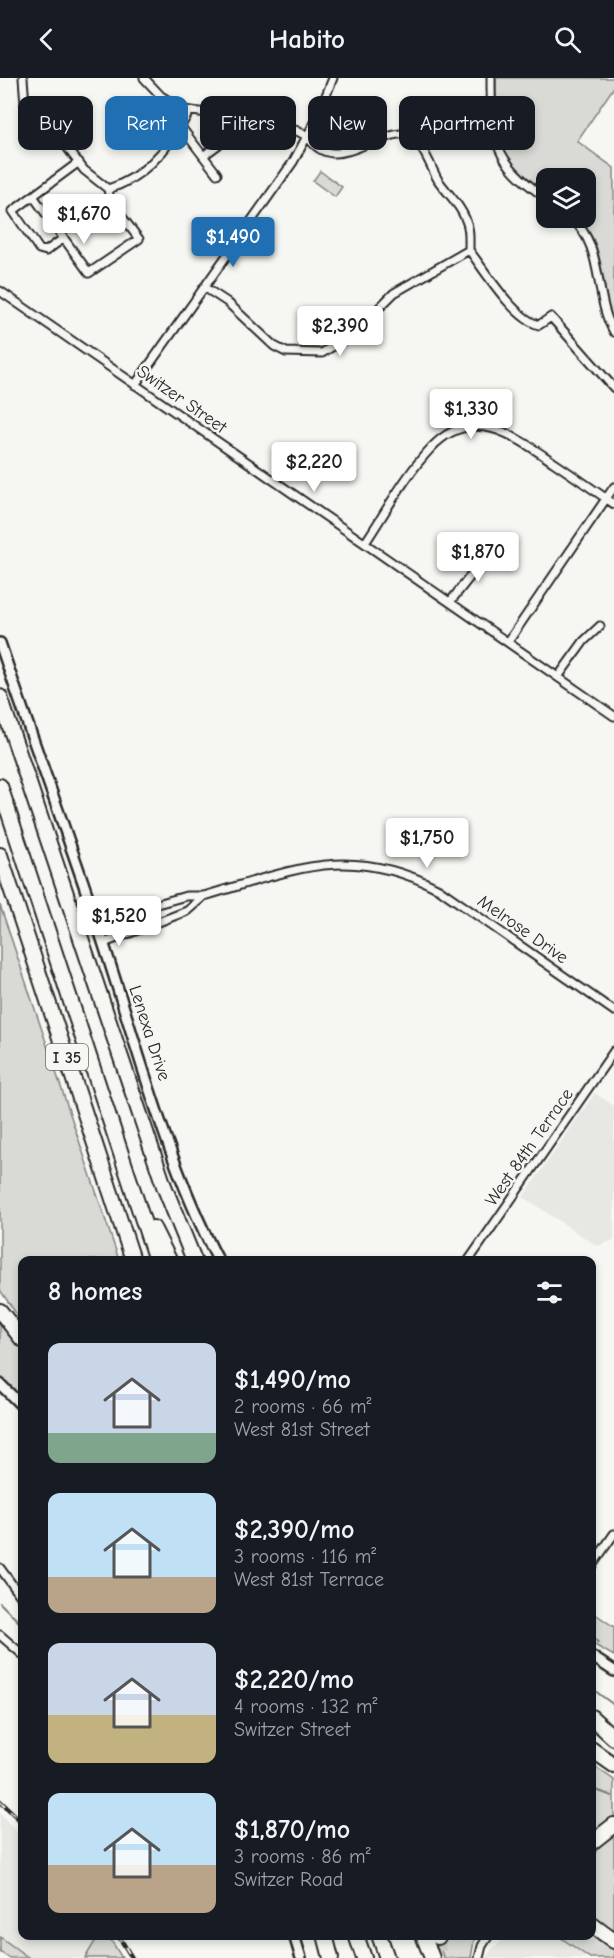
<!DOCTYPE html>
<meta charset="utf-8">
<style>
body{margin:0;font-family:"Comic Neue",sans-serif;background:#242831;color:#f1f3f6;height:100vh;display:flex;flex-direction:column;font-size:22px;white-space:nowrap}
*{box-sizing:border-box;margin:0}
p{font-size:20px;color:#9ea1a6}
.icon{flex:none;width:33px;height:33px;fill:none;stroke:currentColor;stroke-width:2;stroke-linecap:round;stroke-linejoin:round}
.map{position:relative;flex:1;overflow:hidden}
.side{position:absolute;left:18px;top:1178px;width:578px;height:684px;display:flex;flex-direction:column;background:#171b24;border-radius:12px;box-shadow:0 3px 9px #0003}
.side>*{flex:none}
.banner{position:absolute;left:18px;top:18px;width:579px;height:54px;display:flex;gap:12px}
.buttons{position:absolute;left:536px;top:90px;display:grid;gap:12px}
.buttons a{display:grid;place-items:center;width:60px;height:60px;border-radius:12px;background:#171b24;box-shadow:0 3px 9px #0003;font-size:30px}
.price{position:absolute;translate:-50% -51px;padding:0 14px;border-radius:6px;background:#fff;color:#222;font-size:20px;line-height:39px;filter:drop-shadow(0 2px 3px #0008)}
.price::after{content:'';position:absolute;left:50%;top:36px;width:18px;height:14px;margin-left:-9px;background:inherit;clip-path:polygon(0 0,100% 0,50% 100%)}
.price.on{background:#1f6fb2;color:#fff}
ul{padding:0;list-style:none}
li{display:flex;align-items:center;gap:18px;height:150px;padding:0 30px}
li span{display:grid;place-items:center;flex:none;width:168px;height:120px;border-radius:12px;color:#555}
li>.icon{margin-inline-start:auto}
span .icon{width:72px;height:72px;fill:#fffc;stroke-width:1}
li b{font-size:26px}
h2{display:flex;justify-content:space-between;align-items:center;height:72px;padding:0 30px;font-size:26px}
.tag{padding:0 21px;border-radius:12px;background:#171b24;box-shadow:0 3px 9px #0003;font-size:21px;line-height:54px}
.tag.on{background:#1f6fb2;color:#fff}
header{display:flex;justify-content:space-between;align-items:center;height:78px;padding:0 30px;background:#171b24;font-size:27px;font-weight:800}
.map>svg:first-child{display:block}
</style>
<header><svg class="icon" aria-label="back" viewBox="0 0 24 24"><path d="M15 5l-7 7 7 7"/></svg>Habito<svg class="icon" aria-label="search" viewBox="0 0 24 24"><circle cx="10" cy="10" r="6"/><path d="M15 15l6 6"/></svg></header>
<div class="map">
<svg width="614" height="1880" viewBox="0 0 614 1880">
<rect width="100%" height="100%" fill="#f6f6f2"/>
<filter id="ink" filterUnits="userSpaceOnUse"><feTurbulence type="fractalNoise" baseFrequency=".0167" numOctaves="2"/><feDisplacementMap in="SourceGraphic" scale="12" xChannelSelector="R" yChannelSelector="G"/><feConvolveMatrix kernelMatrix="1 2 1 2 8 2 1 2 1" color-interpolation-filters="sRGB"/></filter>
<g filter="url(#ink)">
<path fill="#e7e7e3" d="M595,1015L614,1028V1162L597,1168L523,1119Z
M0,1735L22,1760V1857H99L85,1880H29L0,1859Z
M509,1857H562L596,1880H486L491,1872Z"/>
<path fill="#d9d9d5" stroke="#828280" stroke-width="1.5" d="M496,0H614V9L577,63L614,90V245C599,212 608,165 577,140H585V100H546V116C495,80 496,59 496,0Z
M320,93L342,109L335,119L313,103Z
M0,827L119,1182H22V1244L0,1212Z
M0,1243L22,1270V1319L0,1299Z
M591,1533L614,1549V1578L591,1565Z
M591,1686L614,1702V1741L591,1759Z
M614,1755V1857L608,1855L591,1838C591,1809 583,1770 614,1755Z
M591,1854L599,1862L614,1870V1880H590L557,1857H591Z
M99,1857H108L122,1880H85Z
M445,1857H475L471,1880H444L439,1869Z
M0,1860V1859L29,1880H9L0,1874Z"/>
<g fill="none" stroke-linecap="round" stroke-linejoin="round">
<path stroke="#7a7a78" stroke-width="2" d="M0,1525L22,1547
M596,1542L593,1558L598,1565
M591,1610L614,1627
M591,1710L612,1718"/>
<path stroke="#cdcdca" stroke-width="14" stroke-dasharray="14 7" stroke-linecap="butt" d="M438,1859L439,1880"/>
<g stroke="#2b2b2b" stroke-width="11">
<path id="minor" d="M23,0L25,26L33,40L63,64L84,92L108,111C145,100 171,67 189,34
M144,0L161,18L184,32L279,44L307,58L322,59L347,71
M491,0C491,62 493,83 546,120
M181,49L217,96
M307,58C329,90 353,69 384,60C389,59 397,55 402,56C423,60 429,87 438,102C447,115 459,125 465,140C470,150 469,160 469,172C485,193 514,241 539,247L551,239L614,310
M203,78L234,55L242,41
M79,84L33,118L89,195L139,161L110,123L108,111
M33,118L13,133L39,171L46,173L64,160
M571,140C605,168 593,219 614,254
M204,209L227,224L274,268L286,274L322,275L354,255L394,215L469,172
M0,213L614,638
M135,307L293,84L316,42L333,0
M464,330L468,350
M365,465C385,435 406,396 431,370C472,326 515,358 553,384C574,398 594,412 614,426
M450,524L491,472
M508,564L614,409
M558,599L584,563L600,548
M96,843L186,818H204C294,792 348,765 439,811L614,933
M104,865L187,833L204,818
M469,1182L614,973
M591,1489L614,1456
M0,1490L22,1520
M0,1557L22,1576
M479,1880L482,1868L489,1857"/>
</g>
<g stroke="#2b2b2b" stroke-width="14">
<path id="tertiary" d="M0,565C34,667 72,768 105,870C139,975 167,1084 218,1182
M0,1306L22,1328
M591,1578L614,1593
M294,1857L301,1880"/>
</g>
<g stroke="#2b2b2b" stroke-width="18">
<path id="motorway" d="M0,619L164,1108L194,1182
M0,708L156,1182
M0,777L133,1182
M153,1150L169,1182
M0,1233L22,1261
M591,1639L614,1660
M591,1671L614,1687
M591,1765L614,1747
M591,1846L614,1863
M325,1857L331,1880
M356,1857L364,1880
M379,1857L387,1880
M423,1857L432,1880
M438,1857V1859"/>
</g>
<use href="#minor" stroke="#f6f6f2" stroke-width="7"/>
<use href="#tertiary" stroke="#f6f6f2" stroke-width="9"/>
<use href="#motorway" stroke="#f6f6f2" stroke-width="14"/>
<g stroke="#2b2b2b" stroke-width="4.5">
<path id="rail" d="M0,1723L22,1744
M118,1857L132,1880"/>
</g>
<use href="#rail" stroke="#f6f6f2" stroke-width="2" stroke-dasharray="7" stroke-linecap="butt"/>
</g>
</g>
<g text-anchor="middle" stroke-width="5" stroke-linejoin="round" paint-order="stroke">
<rect fill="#f6f6f2" stroke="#686867" stroke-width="1.5" x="46" y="966" width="42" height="26" rx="4.5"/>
<g font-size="16" font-weight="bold" fill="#2b2b2b">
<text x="67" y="985">I 35</text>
</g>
<g font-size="18" fill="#2b2b2b" stroke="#f6f6f2">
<text transform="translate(182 321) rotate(35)" y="6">Switzer Street</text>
<text transform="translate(523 851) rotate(35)" y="6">Melrose Drive</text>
<text transform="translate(150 955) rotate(72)" y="6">Lenexa Drive</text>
<text transform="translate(529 1069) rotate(-55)" y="6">West 84th Terrace</text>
</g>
</g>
</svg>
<div class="buttons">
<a><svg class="icon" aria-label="layers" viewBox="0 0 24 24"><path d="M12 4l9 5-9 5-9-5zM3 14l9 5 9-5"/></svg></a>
</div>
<b class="price" style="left:84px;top:167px">$1,670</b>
<b class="price on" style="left:233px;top:190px">$1,490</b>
<b class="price" style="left:340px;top:279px">$2,390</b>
<b class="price" style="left:471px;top:362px">$1,330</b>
<b class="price" style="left:314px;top:415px">$2,220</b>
<b class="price" style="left:478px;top:505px">$1,870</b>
<b class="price" style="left:427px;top:791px">$1,750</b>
<b class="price" style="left:119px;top:869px">$1,520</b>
<div class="banner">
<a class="tag">Buy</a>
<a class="tag on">Rent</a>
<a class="tag">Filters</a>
<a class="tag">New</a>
<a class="tag">Apartment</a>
</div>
<section class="side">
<h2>8 homes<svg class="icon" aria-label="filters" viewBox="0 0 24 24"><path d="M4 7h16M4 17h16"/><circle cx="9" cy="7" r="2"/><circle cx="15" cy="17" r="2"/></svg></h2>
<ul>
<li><span style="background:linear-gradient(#c9d6e8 75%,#7fa58c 0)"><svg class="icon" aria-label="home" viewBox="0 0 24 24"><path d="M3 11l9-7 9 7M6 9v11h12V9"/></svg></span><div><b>$1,490/mo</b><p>2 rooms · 66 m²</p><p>West 81st Street</p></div></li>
<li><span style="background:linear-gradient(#bfe0f5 70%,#b9a48a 0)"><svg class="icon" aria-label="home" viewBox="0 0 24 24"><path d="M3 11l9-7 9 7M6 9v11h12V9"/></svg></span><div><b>$2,390/mo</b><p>3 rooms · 116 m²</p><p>West 81st Terrace</p></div></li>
<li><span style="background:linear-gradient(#c9d6e8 60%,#c2b280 0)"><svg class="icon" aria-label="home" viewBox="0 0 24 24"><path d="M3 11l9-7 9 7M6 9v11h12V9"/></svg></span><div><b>$2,220/mo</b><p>4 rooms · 132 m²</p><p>Switzer Street</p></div></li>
<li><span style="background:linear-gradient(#bfe0f5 60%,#b9a48a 0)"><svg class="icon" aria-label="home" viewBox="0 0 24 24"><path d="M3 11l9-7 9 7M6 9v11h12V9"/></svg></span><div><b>$1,870/mo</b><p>3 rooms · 86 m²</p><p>Switzer Road</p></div></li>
</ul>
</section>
</div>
